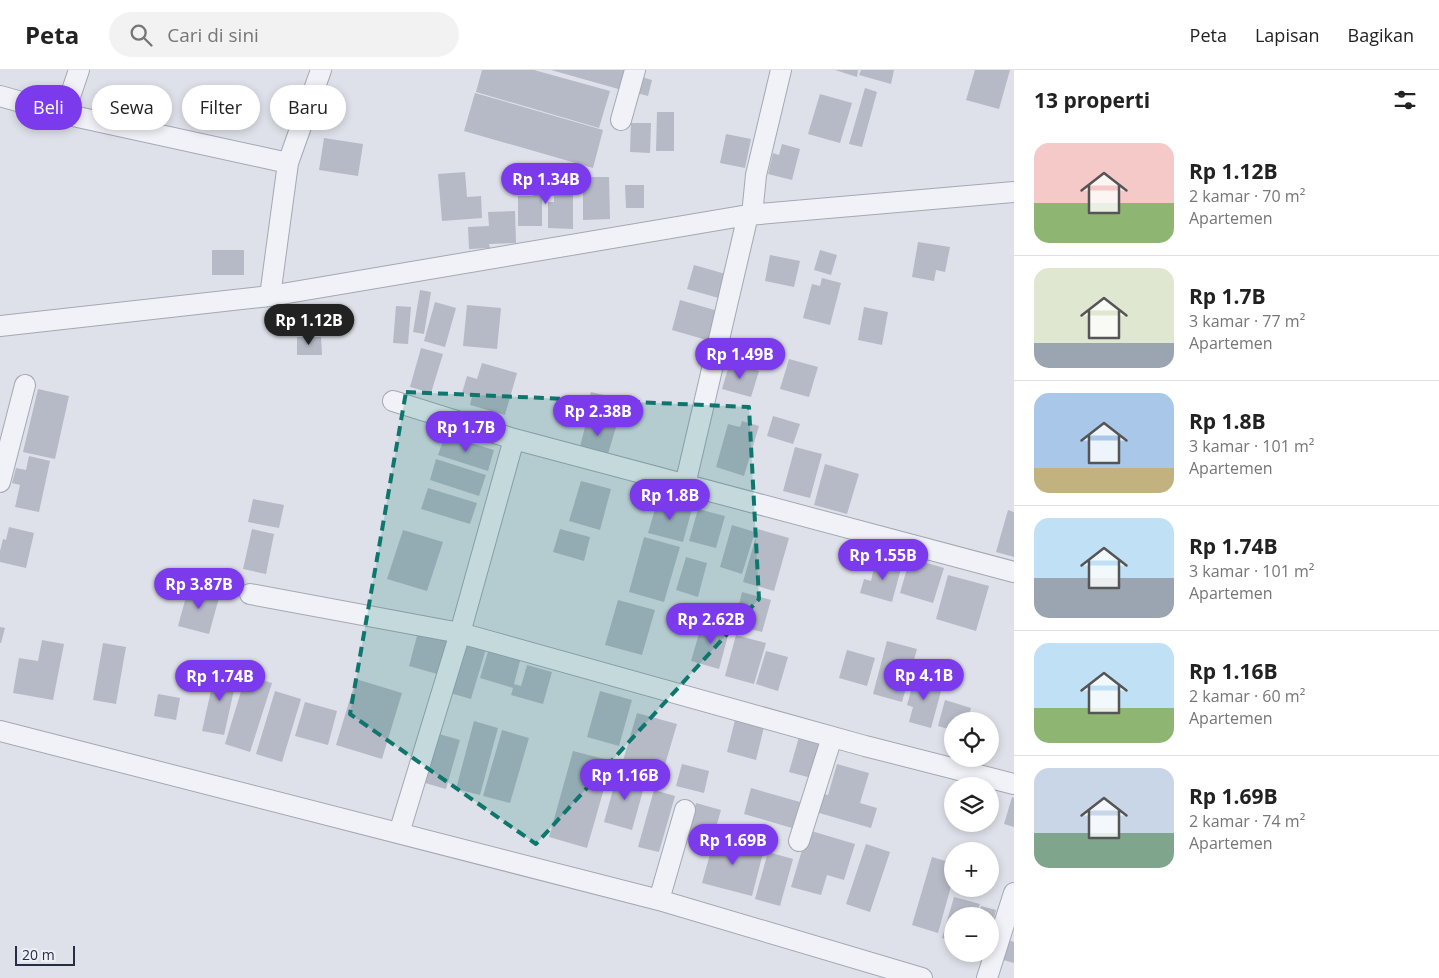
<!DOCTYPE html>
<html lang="id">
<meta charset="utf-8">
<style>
body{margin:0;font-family:"Open Sans",sans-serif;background:#f2f2f2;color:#222;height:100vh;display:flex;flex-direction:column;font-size:19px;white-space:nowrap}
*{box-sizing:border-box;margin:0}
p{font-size:16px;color:#767676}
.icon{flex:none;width:28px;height:28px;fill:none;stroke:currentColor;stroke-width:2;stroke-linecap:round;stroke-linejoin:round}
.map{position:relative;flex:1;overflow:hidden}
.side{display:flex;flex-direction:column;background:#fff;width:425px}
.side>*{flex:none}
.banner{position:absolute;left:15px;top:15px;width:475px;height:45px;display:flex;gap:10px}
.fabs{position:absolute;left:944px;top:642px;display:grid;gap:10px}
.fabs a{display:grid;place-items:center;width:55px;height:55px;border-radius:50%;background:#fff;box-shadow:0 2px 8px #0003;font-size:25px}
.scale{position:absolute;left:15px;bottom:12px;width:60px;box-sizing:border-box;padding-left:5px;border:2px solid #262e41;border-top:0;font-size:14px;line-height:18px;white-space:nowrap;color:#262e41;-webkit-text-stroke:4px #edf0f6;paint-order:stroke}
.price{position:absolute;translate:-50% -42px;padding:0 11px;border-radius:18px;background:#7c3aed;color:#fff;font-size:16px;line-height:32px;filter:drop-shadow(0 1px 2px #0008)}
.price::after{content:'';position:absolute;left:50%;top:30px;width:15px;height:11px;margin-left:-8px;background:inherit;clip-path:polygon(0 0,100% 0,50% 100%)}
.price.selected{background:#222;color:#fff}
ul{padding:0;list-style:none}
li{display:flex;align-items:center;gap:15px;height:125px;padding:0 20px}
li+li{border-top:1px solid #e0e0e0}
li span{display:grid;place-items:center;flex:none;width:140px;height:100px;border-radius:15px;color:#555}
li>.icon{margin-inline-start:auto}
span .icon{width:60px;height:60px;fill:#fffc;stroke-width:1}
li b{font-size:21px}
h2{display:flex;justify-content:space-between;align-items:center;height:60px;padding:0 20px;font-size:21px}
.tag{padding:0 18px;border-radius:22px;background:#fff;box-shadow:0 2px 8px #0003;font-size:18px;line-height:45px}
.tag.selected{background:#7c3aed;color:#fff}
header{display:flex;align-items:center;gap:30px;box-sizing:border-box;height:70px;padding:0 25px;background:#fff;border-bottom:1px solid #e0e0e0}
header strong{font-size:24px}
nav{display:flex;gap:28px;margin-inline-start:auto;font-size:18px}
.search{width:350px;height:45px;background:#f2f2f2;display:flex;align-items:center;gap:12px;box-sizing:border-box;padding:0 18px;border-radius:28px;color:#767676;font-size:19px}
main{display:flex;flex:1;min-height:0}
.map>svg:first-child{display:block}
</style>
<header>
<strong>Peta</strong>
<div class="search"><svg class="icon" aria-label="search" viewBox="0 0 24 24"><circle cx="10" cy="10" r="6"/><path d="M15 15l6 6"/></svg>Cari di sini</div>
<nav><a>Peta</a><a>Lapisan</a><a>Bagikan</a></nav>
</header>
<main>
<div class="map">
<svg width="1014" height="908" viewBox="0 0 1014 908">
<rect width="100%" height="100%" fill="#dee1e9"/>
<path fill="#b5bac6" d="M482,0H534L610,21L599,58L476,22Z
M551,0H627L622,20Z
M835,0H858L857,7Z
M861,0H894L891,14L859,5Z
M975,0H1010L999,39L966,30Z
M638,6L652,10L648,26L633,22Z
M865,18L877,22L862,77L849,74Z
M475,23L603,60L593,98L464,61Z
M820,24L852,33L840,73L808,64Z
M657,42H674V81H656Z
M631,53H651L650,83L630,82Z
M726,64L751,69L745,98L720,93Z
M324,68L363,74L358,106L319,100Z
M782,74L800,79L792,110L768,104L773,83L779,85Z
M465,102L467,127L481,126L482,148L442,151L438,104Z
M533,102H554V123H573V159L548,158V132H554V126H542V156H518V126H533Z
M583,107H609L610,149L583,150Z
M625,115H644V138H626Z
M515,141L516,173L489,174L490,178L469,179L468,157L489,156L488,142Z
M918,172L950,177L945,202L936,200L934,211L912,207Z
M212,180H244V205H212Z
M820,180L837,185L831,205L814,200Z
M770,185L800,191L794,217L765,211Z
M694,195L729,205L722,229L687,219Z
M822,208L841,213L830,255L803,248L812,214L820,216Z
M420,220L431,222L424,264L413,262Z
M680,230L718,241L710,271L672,260Z
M435,232L456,238L445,277L424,271Z
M467,235L501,238L497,279L463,276Z
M396,236L411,237L408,274L393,273Z
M864,237L888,242L882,275L858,270Z
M297,267H321L322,285H297Z
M421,278L443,284L431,323L410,317Z
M789,289L818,297L809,327L780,319Z
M730,292L759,301L751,327L722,319Z
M482,293L517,303L505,345L470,335L472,326L462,323L467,306L477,309Z
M38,319L69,326L55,389L23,382Z
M591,322L608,326L605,340L587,335Z
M773,346L800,354L793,374L767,366Z
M587,349L616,357L608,384L580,377Z
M742,351L759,356L744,406L716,397L728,354L740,357Z
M445,365L494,380L488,401L438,385Z
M795,377L822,384L810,428L783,421Z
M29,386L50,391L39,442L15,437L20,415L12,413L16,398L26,400Z
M436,389L486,405L479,426L430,410Z
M825,394L859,404L847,444L814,435Z
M581,411L611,419L600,460L569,451Z
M428,418L477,433L470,454L421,439Z
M253,429L284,435L279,458L248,452Z
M658,429L692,439L683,472L648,463Z
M698,439L725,446L716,478L689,471Z
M1008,440L1014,442V487L996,482Z
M732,455L755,462L742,504L720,497Z
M9,457L34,463L26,498L0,492V481L3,469L6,470Z
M252,459L274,464L266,504L243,499Z
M560,459L590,467L584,491L553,482Z
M758,459L789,468L774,521L743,512Z
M403,460L443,472L427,521L387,509Z
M644,467L680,477L664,532L629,522Z
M686,487L707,493L698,527L676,520Z
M910,488L944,498L933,533L900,523Z
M876,489L902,495L892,532L860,523L864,509L871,511Z
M948,505L989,516L976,561L936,549Z
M189,516L220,524L209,564L178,556Z
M742,522L771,530L762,562L734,555Z
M618,530L655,540L642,585L605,575Z
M703,550L730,558L719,599L691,591Z
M0,557L5,558L1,573H0Z
M418,562L447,570L437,604L409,596Z
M736,565L766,573L754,614L725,606Z
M42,570L64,574L53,630L13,623L19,588L38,591Z
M887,571L917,579L902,632L873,624Z
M465,572L486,579L471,629L450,623Z
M103,573L126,577L116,634L93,630Z
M489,578L521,587L514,614L521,616L527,595L552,602L543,634L511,625L513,618L480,608Z
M847,580L875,588L867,616L839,608Z
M766,581L788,587L778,621L756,614Z
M216,598L238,602L224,665L202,661Z
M246,605L272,613L250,682L225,674Z
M915,607L943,614L931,658L909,652L913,637L907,635Z
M356,609L402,623L382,689L336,675Z
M275,621L301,629L282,692L256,684Z
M600,621L632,630L619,676L587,667Z
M158,624L180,628L176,650L154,646Z
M945,630L971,638L967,651H952V660L938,656Z
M305,632L337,641L328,675L295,666Z
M637,643L677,654L662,705L622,694Z
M736,646L765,653L756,690L727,682Z
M474,651L498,658L480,725L456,719Z
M502,660L529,668L510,733L483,726Z
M439,664L460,670L446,719L425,713Z
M799,667L825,674L815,709L789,702Z
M573,681L612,691L587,778L549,767Z
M682,694L709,701L704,723L676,716Z
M837,694L869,703L860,733L877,738L871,758L816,742L821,723L828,725Z
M618,702L646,710L632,760L604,752Z
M751,718L800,732L792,758L744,744Z
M654,720L675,726L659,782L638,777Z
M1012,727L1014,728V757L1004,754Z
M696,733L721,740L713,768L688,761Z
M808,760L855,774L844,810L827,805L821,825L791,817Z
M715,766L764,779L752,826L702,813Z
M866,774L890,782L870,842L846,834Z
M768,782L793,789L780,836L755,829Z
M932,787L952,793V813L938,863L912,855Z
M954,827L980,834L976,846H952V871L942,868Z
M981,836L996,840L991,861L990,846H978Z
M1009,870L1014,872V893L1003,890Z"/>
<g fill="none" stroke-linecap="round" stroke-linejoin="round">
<g stroke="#a3a8b3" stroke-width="22">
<path id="minor" d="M0,26L64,44L288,93
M64,44L79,0
M621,50L635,0
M752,145L756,105L781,0
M270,226L288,93L321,0
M0,256L270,226L748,145L1014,122
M393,331L514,369L1014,502
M0,412L25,315
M685,415L748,145
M250,524L460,563L865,676L1014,714
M0,661L659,830L922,908
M399,763L460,563L514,369
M799,771L832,667
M659,830L685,740
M987,908L1014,823"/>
</g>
<use href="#minor" stroke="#f1f2f7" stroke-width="20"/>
</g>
<path fill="#0f766e" fill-opacity="0.2" stroke="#0f766e" stroke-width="4" stroke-dasharray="10 6" stroke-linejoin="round" d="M406,322L749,337L759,529L536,774L350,644Z"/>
</svg>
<div class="fabs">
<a><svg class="icon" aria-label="locate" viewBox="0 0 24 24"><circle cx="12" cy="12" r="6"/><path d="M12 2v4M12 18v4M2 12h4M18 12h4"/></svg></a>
<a><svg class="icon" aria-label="layers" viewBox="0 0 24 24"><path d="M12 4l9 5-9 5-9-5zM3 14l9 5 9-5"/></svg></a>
<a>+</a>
<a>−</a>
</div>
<div class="scale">20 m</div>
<b class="price" style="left:546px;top:135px">Rp 1.34B</b>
<b class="price selected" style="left:309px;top:276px">Rp 1.12B</b>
<b class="price" style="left:740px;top:310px">Rp 1.49B</b>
<b class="price" style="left:598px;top:367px">Rp 2.38B</b>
<b class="price" style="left:466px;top:383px">Rp 1.7B</b>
<b class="price" style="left:670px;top:451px">Rp 1.8B</b>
<b class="price" style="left:883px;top:511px">Rp 1.55B</b>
<b class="price" style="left:199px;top:540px">Rp 3.87B</b>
<b class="price" style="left:711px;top:575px">Rp 2.62B</b>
<b class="price" style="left:924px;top:631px">Rp 4.1B</b>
<b class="price" style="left:220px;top:632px">Rp 1.74B</b>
<b class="price" style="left:625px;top:731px">Rp 1.16B</b>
<b class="price" style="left:733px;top:796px">Rp 1.69B</b>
<div class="banner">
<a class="tag selected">Beli</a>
<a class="tag">Sewa</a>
<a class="tag">Filter</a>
<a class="tag">Baru</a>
</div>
</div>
<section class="side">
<h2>13 properti<svg class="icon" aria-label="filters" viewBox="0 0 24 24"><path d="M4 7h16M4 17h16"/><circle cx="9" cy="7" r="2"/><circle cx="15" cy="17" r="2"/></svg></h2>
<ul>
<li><span style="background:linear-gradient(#f6c9c9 60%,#8fb573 0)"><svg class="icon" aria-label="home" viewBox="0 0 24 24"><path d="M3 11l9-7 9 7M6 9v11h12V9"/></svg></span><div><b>Rp 1.12B</b><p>2 kamar · 70 m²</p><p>Apartemen</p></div></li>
<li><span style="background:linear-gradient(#dfe7d0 75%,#9aa5b1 0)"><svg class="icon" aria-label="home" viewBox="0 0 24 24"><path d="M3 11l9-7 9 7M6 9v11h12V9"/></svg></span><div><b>Rp 1.7B</b><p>3 kamar · 77 m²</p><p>Apartemen</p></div></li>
<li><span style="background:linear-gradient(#a9c7e8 75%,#c2b280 0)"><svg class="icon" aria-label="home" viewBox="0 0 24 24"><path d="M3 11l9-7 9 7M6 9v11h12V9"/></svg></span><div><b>Rp 1.8B</b><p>3 kamar · 101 m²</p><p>Apartemen</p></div></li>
<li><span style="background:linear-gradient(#bfe0f5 60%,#9aa5b1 0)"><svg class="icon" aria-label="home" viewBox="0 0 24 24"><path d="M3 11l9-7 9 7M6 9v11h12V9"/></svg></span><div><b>Rp 1.74B</b><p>3 kamar · 101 m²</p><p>Apartemen</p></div></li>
<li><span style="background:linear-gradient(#bfe0f5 65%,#8fb573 0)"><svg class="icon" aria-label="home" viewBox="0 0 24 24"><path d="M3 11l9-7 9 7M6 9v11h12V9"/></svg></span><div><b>Rp 1.16B</b><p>2 kamar · 60 m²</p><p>Apartemen</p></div></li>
<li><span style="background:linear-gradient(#c9d6e8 65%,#7fa58c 0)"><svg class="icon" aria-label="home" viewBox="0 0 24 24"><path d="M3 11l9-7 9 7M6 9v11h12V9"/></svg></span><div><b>Rp 1.69B</b><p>2 kamar · 74 m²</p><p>Apartemen</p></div></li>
</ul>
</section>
</main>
